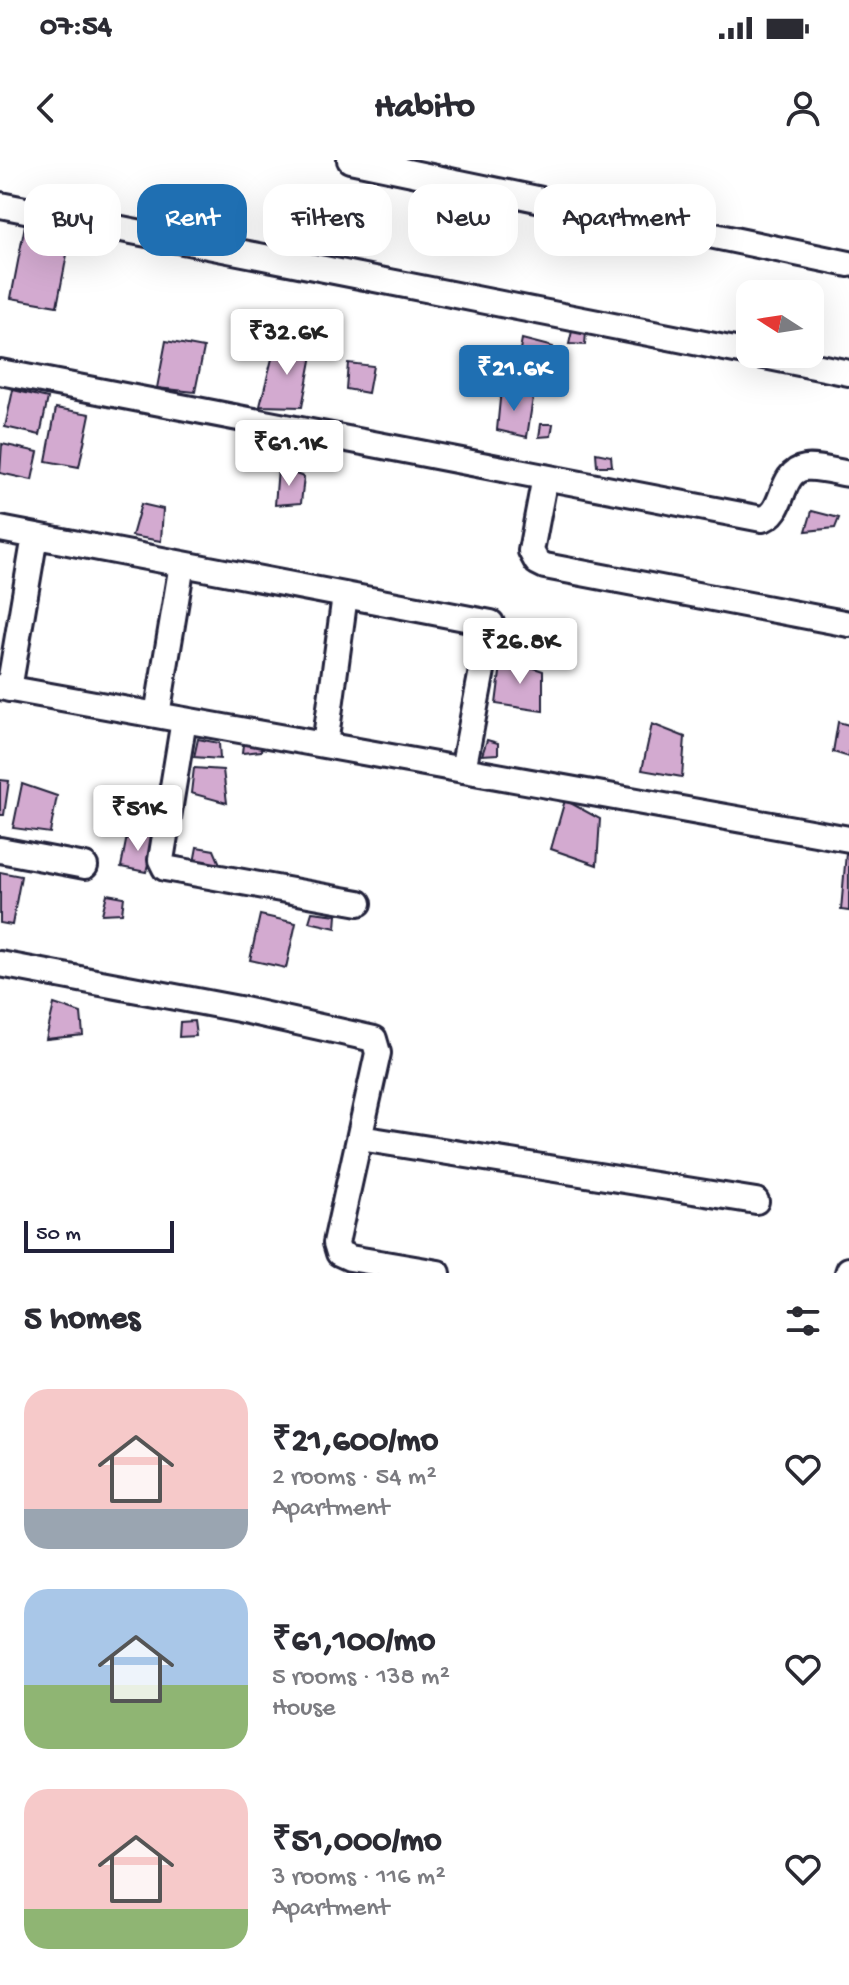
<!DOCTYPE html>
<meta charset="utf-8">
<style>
body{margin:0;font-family:"Gochi Hand",sans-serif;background:#f7f7f7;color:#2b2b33;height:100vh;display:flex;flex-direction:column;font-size:30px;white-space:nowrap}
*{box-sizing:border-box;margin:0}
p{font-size:26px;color:#7c7c81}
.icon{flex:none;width:44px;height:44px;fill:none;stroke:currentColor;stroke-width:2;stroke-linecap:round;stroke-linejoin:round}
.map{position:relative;height:1113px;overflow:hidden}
.panel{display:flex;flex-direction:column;background:#fff;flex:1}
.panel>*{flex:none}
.top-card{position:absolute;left:24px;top:24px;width:802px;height:72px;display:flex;gap:16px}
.needle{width:52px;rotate:282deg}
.controls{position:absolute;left:736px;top:120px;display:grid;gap:16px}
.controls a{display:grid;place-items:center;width:88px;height:88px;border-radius:16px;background:#fff;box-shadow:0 8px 32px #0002;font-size:40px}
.scale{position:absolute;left:24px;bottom:20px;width:150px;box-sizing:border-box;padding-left:8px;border:4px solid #22223b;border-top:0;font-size:22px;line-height:28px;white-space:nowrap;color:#22223b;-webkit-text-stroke:6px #fff;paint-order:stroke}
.price{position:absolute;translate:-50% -68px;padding:0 18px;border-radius:8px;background:#fff;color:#222;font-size:26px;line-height:52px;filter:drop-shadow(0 2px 4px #0008)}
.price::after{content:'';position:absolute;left:50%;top:48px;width:24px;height:18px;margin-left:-12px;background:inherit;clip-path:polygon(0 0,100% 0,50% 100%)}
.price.current{background:#1f6fb2;color:#fff}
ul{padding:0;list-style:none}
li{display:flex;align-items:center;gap:24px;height:200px;padding:0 24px}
li span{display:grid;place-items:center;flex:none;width:224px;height:160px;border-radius:24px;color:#555}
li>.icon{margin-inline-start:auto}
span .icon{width:96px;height:96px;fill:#fffc;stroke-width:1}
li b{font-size:34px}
h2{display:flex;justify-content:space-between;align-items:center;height:96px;padding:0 24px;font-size:34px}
.tag{padding:0 28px;border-radius:24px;background:#fff;box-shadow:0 8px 32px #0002;font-size:28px;line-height:72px}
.tag.current{background:#1f6fb2;color:#fff}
.status{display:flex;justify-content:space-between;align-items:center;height:56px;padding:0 40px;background:#fff;direction:ltr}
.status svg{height:22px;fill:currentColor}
header{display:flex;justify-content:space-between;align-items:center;height:104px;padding:0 24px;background:#fff;font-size:36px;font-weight:700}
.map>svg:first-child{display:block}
</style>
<div class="status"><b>07:54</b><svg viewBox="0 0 49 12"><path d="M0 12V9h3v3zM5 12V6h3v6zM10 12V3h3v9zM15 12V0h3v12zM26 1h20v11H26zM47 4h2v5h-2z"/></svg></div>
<header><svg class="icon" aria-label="back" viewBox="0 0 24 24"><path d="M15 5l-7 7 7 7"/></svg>Habito<svg class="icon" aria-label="person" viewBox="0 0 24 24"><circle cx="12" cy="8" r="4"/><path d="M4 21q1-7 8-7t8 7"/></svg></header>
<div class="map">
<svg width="849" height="1113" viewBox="0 0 849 1113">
<rect width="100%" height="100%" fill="#fff"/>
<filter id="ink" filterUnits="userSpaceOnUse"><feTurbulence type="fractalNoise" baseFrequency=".0125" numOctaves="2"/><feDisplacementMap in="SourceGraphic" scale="16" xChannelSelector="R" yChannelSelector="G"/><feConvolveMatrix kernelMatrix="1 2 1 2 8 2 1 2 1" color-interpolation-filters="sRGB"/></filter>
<g filter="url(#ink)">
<path fill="#d3aad0" stroke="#22223b" stroke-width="2" d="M25,65L71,74L57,146L11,138Z
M572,171L586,172L585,185L569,184Z
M522,179L553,187L551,201L518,200Z
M166,181L204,188L195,232L157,228Z
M276,183L313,190L302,247L260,246Z
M348,203L373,206L368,233L346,229Z
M501,229L533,238L527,277L497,270Z
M13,230L48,238L40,275L5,267Z
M56,248L90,254L79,307L46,301Z
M541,264H553L551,276L539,277Z
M2,284L38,292L32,320L0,313Z
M596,293L611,296L612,306H597Z
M278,308L304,317L301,343L275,345Z
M141,344L163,349L161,381L132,376Z
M812,351L839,358L835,368L806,371Z
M502,497L543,511V551L496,544Z
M838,562L849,565V597L833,592Z
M652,564L685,577L682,617L642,610Z
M244,577L262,581L261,591L242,593Z
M198,579L219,583L220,599L194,597Z
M487,580L498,583V594L482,595Z
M194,608L223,610L227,643L191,633Z
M0,620L9,621L4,655H0Z
M22,624L57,636L50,673L13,668Z
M565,640L600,659L597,705L551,689Z
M141,673L155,676L146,712L121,707L127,676L140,679Z
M197,687L214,690L220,704L193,708Z
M846,693L849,694V751L841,750Z
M0,712L21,716L12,765L0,763Z
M107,734L124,737L122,753L102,754Z
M312,752L337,755L336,768L309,762Z
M260,755L296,763L286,808L250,800Z
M54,844L81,853L83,875L46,879Z
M194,861L196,876L179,877L180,862Z"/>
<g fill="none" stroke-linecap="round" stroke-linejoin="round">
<g stroke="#22223b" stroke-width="30">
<path id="minor" d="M350,0L849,104
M0,45L750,193
M754,194L849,213
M0,212L762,359C786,354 778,312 805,308C817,306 836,312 849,314
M545,317L531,391L537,402L545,406L849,464
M0,369L491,463L463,610
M0,527L849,679
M9,529L35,376
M157,555L182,404
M184,560L161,700L165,708L359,743
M325,585L345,435
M0,690L85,706
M0,804L239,849L374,879L378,893L336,1083L339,1093L350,1098L438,1113
M360,978L756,1041
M848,1113L849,1110"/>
</g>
<use href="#minor" stroke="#fff" stroke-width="24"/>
</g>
</g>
</svg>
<div class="controls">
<a><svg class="needle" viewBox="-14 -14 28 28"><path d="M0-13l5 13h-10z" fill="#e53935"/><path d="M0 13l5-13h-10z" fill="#7c7c81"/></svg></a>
</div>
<div class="scale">50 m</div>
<b class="price" style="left:287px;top:217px">₹32.6K</b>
<b class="price current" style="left:514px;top:253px">₹21.6K</b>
<b class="price" style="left:289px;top:328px">₹61.1K</b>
<b class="price" style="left:520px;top:526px">₹26.8K</b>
<b class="price" style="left:138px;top:693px">₹51K</b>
<div class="top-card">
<a class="tag">Buy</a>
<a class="tag current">Rent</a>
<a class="tag">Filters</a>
<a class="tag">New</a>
<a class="tag">Apartment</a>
</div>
</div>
<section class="panel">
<h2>5 homes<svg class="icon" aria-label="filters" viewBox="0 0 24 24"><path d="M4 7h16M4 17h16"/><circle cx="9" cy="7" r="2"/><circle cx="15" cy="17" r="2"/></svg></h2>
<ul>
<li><span style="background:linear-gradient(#f6c9c9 75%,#9aa5b1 0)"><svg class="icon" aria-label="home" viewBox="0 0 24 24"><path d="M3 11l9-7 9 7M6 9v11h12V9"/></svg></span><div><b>₹21,600/mo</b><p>2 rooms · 54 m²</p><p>Apartment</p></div><svg class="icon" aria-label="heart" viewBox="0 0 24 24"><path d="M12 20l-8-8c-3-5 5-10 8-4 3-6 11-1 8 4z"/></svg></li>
<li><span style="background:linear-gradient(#a9c7e8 60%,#8fb573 0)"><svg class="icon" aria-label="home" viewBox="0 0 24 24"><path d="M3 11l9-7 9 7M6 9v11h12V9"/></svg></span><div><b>₹61,100/mo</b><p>5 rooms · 138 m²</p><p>House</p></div><svg class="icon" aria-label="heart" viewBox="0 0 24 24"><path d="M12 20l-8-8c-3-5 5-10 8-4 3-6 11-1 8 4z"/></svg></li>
<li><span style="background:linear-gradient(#f6c9c9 75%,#8fb573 0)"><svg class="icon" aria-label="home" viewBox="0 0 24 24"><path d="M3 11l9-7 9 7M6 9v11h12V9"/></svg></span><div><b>₹51,000/mo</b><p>3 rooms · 116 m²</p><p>Apartment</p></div><svg class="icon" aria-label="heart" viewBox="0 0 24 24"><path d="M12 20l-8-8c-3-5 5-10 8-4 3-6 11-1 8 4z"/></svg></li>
</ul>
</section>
